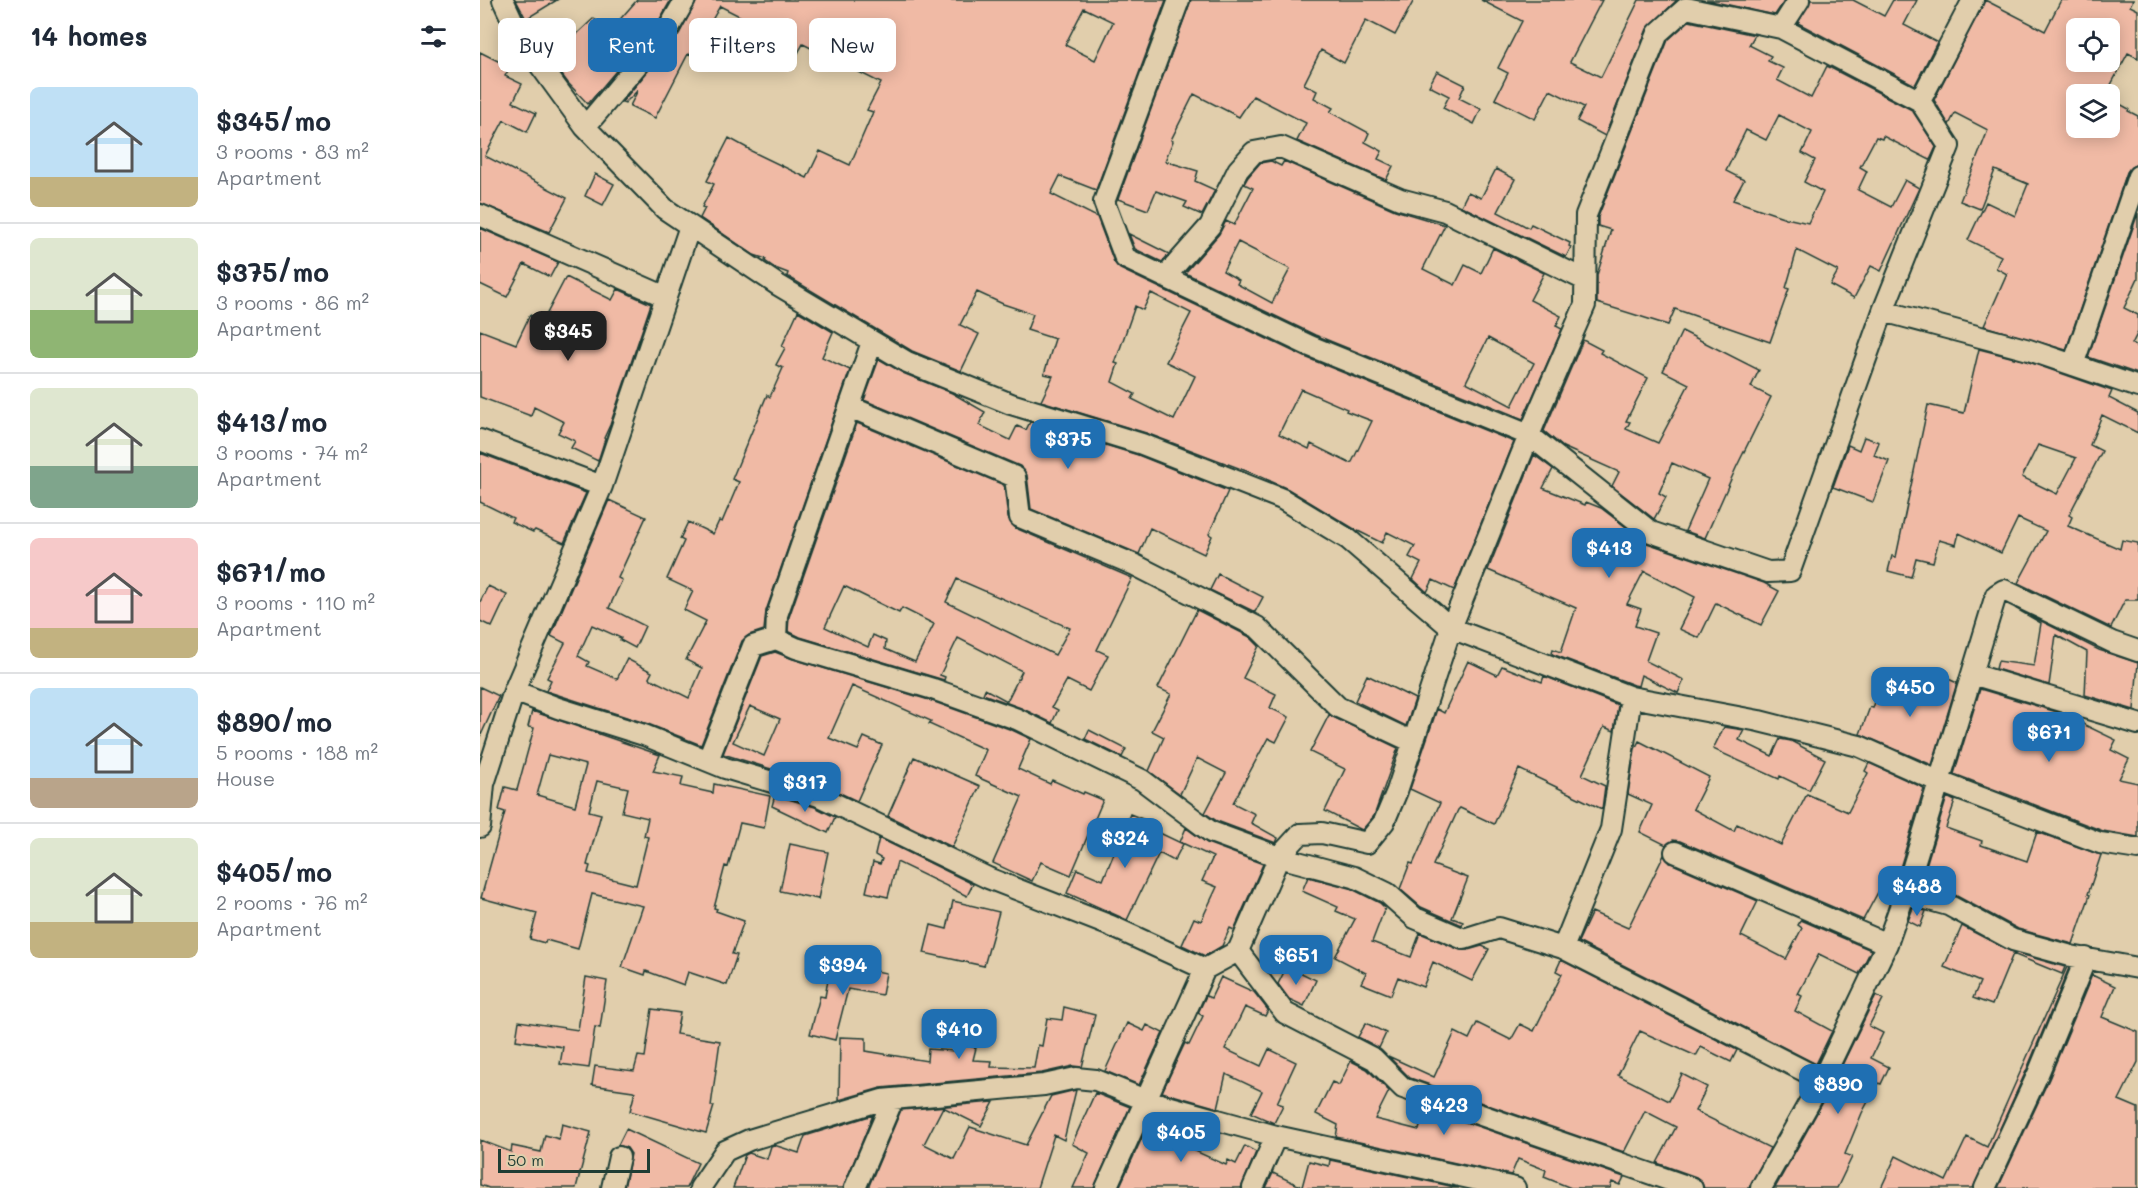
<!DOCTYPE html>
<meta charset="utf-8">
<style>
body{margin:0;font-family:Mali,sans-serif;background:#f6f6f7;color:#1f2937;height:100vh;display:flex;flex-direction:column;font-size:22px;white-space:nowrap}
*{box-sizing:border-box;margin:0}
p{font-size:20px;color:#747a83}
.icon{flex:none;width:33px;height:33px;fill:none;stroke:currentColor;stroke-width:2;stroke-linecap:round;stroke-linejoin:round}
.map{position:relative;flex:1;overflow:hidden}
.panel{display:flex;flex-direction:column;background:#fff;width:480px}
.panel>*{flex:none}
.guide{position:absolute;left:18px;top:18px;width:570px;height:54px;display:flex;gap:12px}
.controls{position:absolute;left:1586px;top:18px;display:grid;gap:12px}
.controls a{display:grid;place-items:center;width:54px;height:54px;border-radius:9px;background:#fff;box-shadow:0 3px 15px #0003;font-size:30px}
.scale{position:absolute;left:18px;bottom:15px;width:152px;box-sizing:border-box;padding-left:6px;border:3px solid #1f3d34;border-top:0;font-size:16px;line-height:21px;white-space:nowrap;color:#1f3d34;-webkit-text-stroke:4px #e1ceac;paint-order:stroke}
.price{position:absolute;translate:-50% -51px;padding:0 14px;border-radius:12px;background:#1f6fb2;color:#fff;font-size:20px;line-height:39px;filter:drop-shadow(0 2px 3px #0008)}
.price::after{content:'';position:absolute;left:50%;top:36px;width:18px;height:14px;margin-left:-9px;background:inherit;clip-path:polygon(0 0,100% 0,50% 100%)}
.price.on{background:#222;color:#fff}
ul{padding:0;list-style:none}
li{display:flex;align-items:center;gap:18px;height:150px;padding:0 30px}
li+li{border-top:2px solid #e0e1e3}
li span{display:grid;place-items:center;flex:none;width:168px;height:120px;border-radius:9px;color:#555}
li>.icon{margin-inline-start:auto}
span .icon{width:72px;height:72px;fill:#fffc;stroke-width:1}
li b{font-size:26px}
h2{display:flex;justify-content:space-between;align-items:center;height:72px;padding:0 30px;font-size:26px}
.pill{padding:0 21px;border-radius:9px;background:#fff;box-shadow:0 3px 15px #0003;font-size:21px;line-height:54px}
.pill.on{background:#1f6fb2;color:#fff}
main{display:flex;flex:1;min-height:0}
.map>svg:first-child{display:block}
</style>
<main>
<section class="panel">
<h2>14 homes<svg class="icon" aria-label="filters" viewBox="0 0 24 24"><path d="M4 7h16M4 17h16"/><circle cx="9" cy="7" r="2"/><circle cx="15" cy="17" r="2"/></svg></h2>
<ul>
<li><span style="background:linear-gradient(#bfe0f5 75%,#c2b280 0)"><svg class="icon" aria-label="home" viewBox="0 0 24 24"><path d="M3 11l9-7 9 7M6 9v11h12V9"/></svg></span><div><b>$345/mo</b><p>3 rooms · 83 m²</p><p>Apartment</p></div></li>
<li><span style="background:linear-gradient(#dfe7d0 60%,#8fb573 0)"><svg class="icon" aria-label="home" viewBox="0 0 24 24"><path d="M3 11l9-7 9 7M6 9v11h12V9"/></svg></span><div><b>$375/mo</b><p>3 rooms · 86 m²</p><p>Apartment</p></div></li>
<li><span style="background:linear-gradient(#dfe7d0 65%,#7fa58c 0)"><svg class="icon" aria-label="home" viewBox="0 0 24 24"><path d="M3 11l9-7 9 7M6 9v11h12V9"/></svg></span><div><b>$413/mo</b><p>3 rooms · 74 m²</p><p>Apartment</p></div></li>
<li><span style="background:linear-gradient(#f6c9c9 75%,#c2b280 0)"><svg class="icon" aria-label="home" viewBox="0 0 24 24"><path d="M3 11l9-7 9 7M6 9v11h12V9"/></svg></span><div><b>$671/mo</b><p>3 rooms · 110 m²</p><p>Apartment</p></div></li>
<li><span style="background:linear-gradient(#bfe0f5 75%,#b9a48a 0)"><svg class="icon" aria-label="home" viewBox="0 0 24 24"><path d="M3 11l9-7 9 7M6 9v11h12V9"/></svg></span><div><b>$890/mo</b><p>5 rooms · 188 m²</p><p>House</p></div></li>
<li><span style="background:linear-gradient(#dfe7d0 70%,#c2b280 0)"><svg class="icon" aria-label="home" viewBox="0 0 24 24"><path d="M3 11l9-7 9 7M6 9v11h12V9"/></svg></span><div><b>$405/mo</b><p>2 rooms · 76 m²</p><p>Apartment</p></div></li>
</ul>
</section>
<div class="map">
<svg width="1658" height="1188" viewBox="0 0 1658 1188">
<rect width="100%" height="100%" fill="#e1ceac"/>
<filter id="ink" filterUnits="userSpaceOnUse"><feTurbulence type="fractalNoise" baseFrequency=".0167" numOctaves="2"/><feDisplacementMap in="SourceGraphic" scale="12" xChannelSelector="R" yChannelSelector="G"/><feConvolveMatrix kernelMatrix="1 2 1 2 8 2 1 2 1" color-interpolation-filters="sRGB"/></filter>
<g filter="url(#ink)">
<path fill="#f0baa5" stroke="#1f3d34" stroke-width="1.5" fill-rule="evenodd" d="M36,0H77L46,19Z
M157,0H191L180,19L108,104L88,83L70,59L114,18L128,33Z
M217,0H686L616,190L580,176L571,194L617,217L634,262L640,269L825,357L1034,442L974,590L953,580L947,592L933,579L941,563L929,557L935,546L907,532L902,543L876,530L808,489L777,475L666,433L561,401L573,376L564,374L575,339L547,330L553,314L523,304L497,292L480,325L499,334L481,371L432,351L307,276L308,273L295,268L285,261L286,259L274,255L220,218L225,208L222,207L234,184L227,181L249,138L269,149V150L327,178L340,151L370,165L393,112L387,110L401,83L323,44L318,53L294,41L292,45L278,38L283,28L240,6L219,43L217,42L210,55L208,54L175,118L150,106L158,90L145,103L142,102L199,34ZM604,8L633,22L615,60L585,45ZM671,293L711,313L686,362L715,376L694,420L652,399L655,394L632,382L638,364L635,363L655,306L663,310ZM821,389L867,409L866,411L892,421L872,462L869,463L831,444L829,449L799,434Z
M711,0H934L915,35L886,20L864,63L841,50L824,84L837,91L834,98L853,108L850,112L889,133L885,142L902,151L898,159L913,166L906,180L817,141L826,123L773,96L759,117L714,94L691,140L693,141L685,161L718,171L715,181L735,190L722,215L704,207L707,202L676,191L668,210L638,199Z
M1001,0H1122L1090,62L1121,77L1159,0H1197L1167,29L1125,136L1097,121L1104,107L1070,90L1055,119L1015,99L1028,73L1018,68L1042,21Z
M1226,0H1305L1295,15Z
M1331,0H1373L1404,16L1413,0H1437L1424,25L1457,42L1435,85L1318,23Z
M1505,0L1565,31L1581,0H1653L1650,6L1658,10V58L1648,53L1626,94H1596V128H1629V98L1649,109L1648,111L1658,116V164L1651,167L1647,172L1586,350L1504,326L1527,274L1516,268L1521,256L1488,240L1506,202L1535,216L1548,184L1515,170L1500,209L1480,201L1508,130L1475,113L1469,125L1454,100ZM1596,28H1629V62H1596Z
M1209,21L1275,35L1269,45L1291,56L1288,61L1303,68L1297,80L1331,98L1347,66L1432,110L1456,147L1450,160L1403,136L1402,139L1396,137L1380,167L1387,171L1378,190L1411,207L1425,180L1439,188L1401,271L1391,266L1374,298L1350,285L1358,271L1317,250L1306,288L1309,289L1290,342L1195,309L1188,325L1117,303V275L1131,230L1118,226V217L1188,40ZM1299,115L1332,132L1322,153L1335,160L1324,182L1343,192L1328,223L1306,218L1253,200L1264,180L1246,171L1266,130L1286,140Z
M0,52L30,67L25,76L42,84L33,102L56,113L47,132L24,120L5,156L87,198L69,232L0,203Z
M957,71L985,85L979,98L1001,109L994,124L963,108L969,96L949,86Z
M791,161L801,166L804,161L915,210L965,225L943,269L975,285L985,265L1001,273L1013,248L1064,273L1050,300L1081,316L1076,326L1082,329L1043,419L835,335L705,273L739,234L746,221L754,225L773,188L764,184L768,177L780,163ZM758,242L810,269L792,303L757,284L759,280L743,271ZM1008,338L1054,363L1032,406L986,382Z
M1016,169L1035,179L1018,212L1049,228L1051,224L1090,243L1089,246L1091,247L1086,257L981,206L988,192L1001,198Z
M115,174L134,184L123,205L105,196Z
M1658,213V278L1644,308L1658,315V332L1652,344L1658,347V374L1608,357Z
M0,228L78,262L70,277L44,264L27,297L0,284Z
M649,234L689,254L682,262L655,249Z
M86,277L132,300L138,289L171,304L130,425L124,438L125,439L118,461L91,448L95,441L78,433L84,422L54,407L51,416L0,397V330L36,344L50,315L63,321Z
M318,311L353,332L342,357L370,370L286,611L284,630L269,635L262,641L221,745L168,724L66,691L71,680L67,678L85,643L71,636L129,500L166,517L138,578L142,580L129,608L165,626L155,648L140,640L141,638L112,625L98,656L109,662L107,666L137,679L147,659L172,672L169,678L209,698L222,668L206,660L226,621L204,610L213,591L187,579L204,541L200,539L208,522L233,534L239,521L242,522L259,482L252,479L287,395L290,397L303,368L296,365L305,348L302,346Z
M1202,331L1279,370L1271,387L1291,397L1256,468L1225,538L1205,531L1228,479L1192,463L1179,493L1186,497L1174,519L1132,486L1139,472L1083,447L1064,431L1103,340L1122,350L1120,353L1168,378L1146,421L1150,422L1146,429L1178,443L1209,384L1183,371Z
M1499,349L1546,361L1632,391L1629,398L1658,413V433L1622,415L1610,445L1622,451L1589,515L1592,517L1588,526L1640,549L1642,540L1658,543V600H1645L1631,628L1538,583L1566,531L1538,518L1521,553L1479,533L1476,545L1459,540L1453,562L1436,558L1431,577L1408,571L1412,556L1416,557L1448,405L1484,413ZM1558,445L1596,458L1577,494L1542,477Z
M399,359L423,373L472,393L505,412L499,425L530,440L537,426L546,430L550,422L658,455L748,491L729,534L732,536L724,554L670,528L659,554L551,509L547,475L540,466L384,400Z
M377,423L524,485L528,518L535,528L652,578L617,650L628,655L609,691L587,680L572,707L578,710L572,723L541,708L503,694L505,689L527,701L542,671L478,638L460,675L465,677L464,680L320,637L308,631L309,617ZM477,579L590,628L575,655L466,602ZM364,586L419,613L422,608L454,624L435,662L405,649L406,641L393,635L388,647L345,627Z
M1384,437L1399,442L1394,455L1409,461L1393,502L1353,487L1368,445L1379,450Z
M0,453L106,493L84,543L55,530L53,532L31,522L33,518L0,502Z
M1054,455L1073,469L1063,488L1105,505L1106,502L1121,508L1167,543L1284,583L1299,591L1281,625L1236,603L1219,638L1199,629L1215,597L1164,571L1147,604L1161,609L1155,626L1176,633L1166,661L1204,680L1198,693L1161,675L1158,686L1154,685L1072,654L1073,649L1081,652L1096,608L1008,570Z
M738,574L783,597L775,612L730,590Z
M8,586L27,595L12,627L0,621V602Z
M1535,608L1619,650L1658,663L1654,710L1605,695L1607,652L1576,635L1569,685L1516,669L1518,661L1554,666L1561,623Z
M717,610L770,637L779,646L763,678L796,694L790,708L809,717L796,742L788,738L753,803L775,814L771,823L798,838L796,843L737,821L725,813L746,773L717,758L700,794L669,771L684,737L672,731L691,694L678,688Z
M295,652L313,659L449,700L532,730L551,739L538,769L570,784L572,780L603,794L604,792L623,800L591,875L561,862L552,881L513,863L542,797L495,776L506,750L449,724L451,721L372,686L349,738L378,750L384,737L402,745L377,801L343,785L243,754L282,656ZM270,706L300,719L284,756L253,742Z
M988,661L1017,675L1022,666L1062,682L1064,676L1138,705L1134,731L1124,727L1102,775L1125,786L1122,809L1039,769L1014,824L980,808L978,810L953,865L988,878L972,918L983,922L982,925L941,907L920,889L930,863L933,864L960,803L930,789L957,709L964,713Z
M887,675L935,699L926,726L875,701Z
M1462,676L1477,683L1452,765L1380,734L1390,707L1393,708L1403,679L1452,695Z
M0,687L19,696L0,737Z
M1500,689L1580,713L1636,740L1631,750L1649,759L1639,779L1658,783V837L1623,831L1474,774Z
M52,711L180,755L173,771L203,777L201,786L233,793L234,784L290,796L284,828L260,823L248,867L245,866L234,908L237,909L236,911L264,921L252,954L257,955L247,985L208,972L204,985L166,971L165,975L142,967L163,906L112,894L98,949L66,940L65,943L50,939L57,913L1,898L25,812L19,810L25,787L37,790L54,728L48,727ZM68,755L106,765L95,806L57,795ZM117,781L148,788L142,812L168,818L164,836L168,837L156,885L108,873L110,866L107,865L121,814L109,811Z
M849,715L918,748L894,816L882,830L845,811L865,769L830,752Z
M1244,727L1264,730L1259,740L1292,756L1300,739L1311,741L1345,759L1329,790L1300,776L1299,779L1233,749Z
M609,730L646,749L642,757L605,739Z
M1159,741L1229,777L1213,809L1254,831L1257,824L1301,845L1327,794L1368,812L1388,773L1385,771L1389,763L1444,788L1414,888L1403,883L1383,920L1200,841L1193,840L1186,845L1160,832L1172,805L1148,794L1155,749Z
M434,757L500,786L472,847L408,816Z
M295,795L335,807L355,817L348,833L292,806Z
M1467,797L1475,801L1466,828L1502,841L1501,845L1547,861L1557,832L1621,855L1608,894L1610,895L1593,944L1538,929L1473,894L1440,885Z
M650,814L665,820L663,825L703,844L694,861L679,853L647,920L587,893L597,869L623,880Z
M706,828L727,843L783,864L754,930L750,928L742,946L725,956L702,945L714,918L721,921L737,887L722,881L733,857L700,842Z
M399,838L493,884L487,896L417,862L408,897L386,892L393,862L400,864L402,859L395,855Z
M310,844L348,852L338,899L300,891Z
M1184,855L1190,863L1278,901L1261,936L1306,959L1322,928L1318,925L1321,920L1391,950L1379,974L1339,954L1318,994L1322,996L1315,1011L1352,1031L1336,1064L1098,942L1112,912L1148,928Z
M828,877L870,888L900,903L905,908L892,942L931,957L940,933L980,950H988L1002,946L1009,949L992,981L953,962L943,987L918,977L911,995L881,983L886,973L855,957L875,919L856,911L858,907L822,891Z
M473,901L519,912L504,966L444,953L451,925L467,929Z
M1433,908L1446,911L1440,927L1428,921Z
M1482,926L1530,951L1585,967L1582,974L1533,954L1512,1005L1493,998L1500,982L1464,967Z
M1081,960L1257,1050L1251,1062L1221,1047L1216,1056L1160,1031L1138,1075L1189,1101L1202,1074L1227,1087L1215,1111L1290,1148L1269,1188H1224L1221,1181L1216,1177L1177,1163L1196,1127L1165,1111L1144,1152L930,1078L908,1056L954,1077L975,1032L989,1039L997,1023L1031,1040L1040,1024L1054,1031L1082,974L1076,971Z
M351,962L406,973L402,995L368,989L355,1040L330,1034L340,996L345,997Z
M807,966L836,980L824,1006L809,999L798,984Z
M1587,967L1589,968L1547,1069L1493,1188H1401L1416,1156L1466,1181L1487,1137L1507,1147Z
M1612,975L1635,986L1622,1017L1658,1032V1062L1639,1100L1658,1108V1188H1518L1569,1079Z
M106,977L127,981L120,1028L115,1027L109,1068L80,1064L83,1047L36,1040L39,1021L98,1030Z
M741,977L774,992L788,1010L785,1016L765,1007L745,1049L781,1066L789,1049L816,1062L797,1103L803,1105L794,1123L771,1113L782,1091L746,1074L738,1108L682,1092L705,1043L709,1045L723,1016L718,1013L726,996L731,998Z
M1396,995L1403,999L1389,1026L1403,1033L1391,1058L1409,1067L1401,1084L1398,1083L1382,1113L1365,1154L1372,1157L1357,1188H1295L1352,1086Z
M584,1007L615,1015L602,1067L593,1066L562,1073L401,1088L359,1100L360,1037L386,1038V1051L447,1061L448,1049L474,1051L476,1042L496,1048L493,1060L512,1061L511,1067L554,1068L558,1045L562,1046L567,1018L582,1020Z
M172,1009L200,1013L196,1034L240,1041L231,1106H234L226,1133L150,1111L155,1092L153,1091L112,1085L115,1066L154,1071L158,1056L165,1057Z
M647,1023L664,1031L667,1025L683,1033L659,1085L625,1071Z
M886,1023L906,1033L899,1048L878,1037Z
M871,1061L887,1069L909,1091L895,1119L939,1130L945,1108L1144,1177L1140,1185L1132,1182L1130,1188H1091L1064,1177L1066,1170L1038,1159L1031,1175L856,1137L858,1125L836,1114L852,1082L859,1085Z
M596,1090L584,1140L574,1135L557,1188H388L421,1110L514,1102L501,1126L463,1107L444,1144L474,1159L490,1127L546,1145L571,1096Z
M615,1093L650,1107L614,1188H593L609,1153L592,1144Z
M393,1115L363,1188H253L265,1155L269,1153L287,1159L291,1146L294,1145L319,1153L325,1136Z
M672,1116L720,1141L715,1151L746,1165L748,1160L756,1164L765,1146L776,1152L761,1188H639Z
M82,1124L111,1132L96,1188H9L0,1185V1140L31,1152L32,1146L61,1152L65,1135L79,1139Z
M146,1129L218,1163L206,1188H144L151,1154L147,1148L138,1145Z
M850,1160L979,1188H786L793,1173L822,1187L829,1161L849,1166Z"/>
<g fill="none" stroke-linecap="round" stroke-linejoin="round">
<g stroke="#1f3d34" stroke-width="24">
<path id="street" d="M23,0L41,39L105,127L185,209L298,285L427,362L531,404L662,444L802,499L868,539L971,628L1151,697L1279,721L1379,746L1460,782L1620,843L1658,849
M699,0L624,202L645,258L830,346L1049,435L1171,532L1288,572L1310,571L1403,311L1549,350L1658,387
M1301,28L1440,101L1469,146L1403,311
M1440,101L1493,0
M105,127L190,26L205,0
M0,215L186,297
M685,277L730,226L758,170L774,152L801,147L920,199L965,211L1105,280
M392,342L297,615L296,639L316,648L453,689L537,719L662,780L731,832L799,857L874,877L907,893L935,918L984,939L1019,928L1083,948L1342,1080
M1593,365L1658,176
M370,407L535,477L540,517L655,565L777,627L858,707L933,742
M0,440L122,486
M1492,674L1516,595L1524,590L1632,642L1658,651
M34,691L122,486L210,226
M228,760L273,646L296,639
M0,827L4,784L34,691L78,708L164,735L245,768L339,796L508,878L631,926L725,969
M1195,852L1407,944
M1425,893L1468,905L1533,940L1591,956L1658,968
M1083,948L1131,829L1151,697
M758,951L805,1013L894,1059L923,1088L1212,1188
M132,1188L139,1157
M220,1188L245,1151L269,1140L402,1100L564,1085L596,1078L616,1080L665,1100L796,1136L1035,1188
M375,1188L413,1099
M626,1188L725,969L758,951L799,857L820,834L842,833L887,843L904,822L917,791L971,628L1059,411L1105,305L1106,215L1178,33L1206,8L1301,28L1319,0
M773,1188L796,1136
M1281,1188L1342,1080L1407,944L1425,893L1492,674L1658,724
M1505,1188L1558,1074L1606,958"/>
</g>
<use href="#street" stroke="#e1ceac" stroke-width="20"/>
</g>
</g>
</svg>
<div class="controls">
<a><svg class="icon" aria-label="locate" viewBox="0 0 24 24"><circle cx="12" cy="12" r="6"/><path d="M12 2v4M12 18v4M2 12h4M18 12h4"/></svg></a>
<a><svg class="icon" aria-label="layers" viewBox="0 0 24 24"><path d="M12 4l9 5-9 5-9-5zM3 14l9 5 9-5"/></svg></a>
</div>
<div class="scale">50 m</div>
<b class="price on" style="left:88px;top:362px">$345</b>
<b class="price" style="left:588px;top:470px">$375</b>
<b class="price" style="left:1129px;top:579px">$413</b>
<b class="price" style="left:1430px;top:718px">$450</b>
<b class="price" style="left:1569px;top:763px">$671</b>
<b class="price" style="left:325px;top:813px">$317</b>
<b class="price" style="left:645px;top:869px">$324</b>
<b class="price" style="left:1437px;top:917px">$488</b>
<b class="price" style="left:816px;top:986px">$651</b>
<b class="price" style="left:363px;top:996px">$394</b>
<b class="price" style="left:479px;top:1060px">$410</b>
<b class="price" style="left:1358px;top:1115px">$890</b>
<b class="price" style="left:964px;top:1136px">$423</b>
<b class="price" style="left:701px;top:1163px">$405</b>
<div class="guide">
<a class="pill">Buy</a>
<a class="pill on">Rent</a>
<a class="pill">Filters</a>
<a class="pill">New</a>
</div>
</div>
</main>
